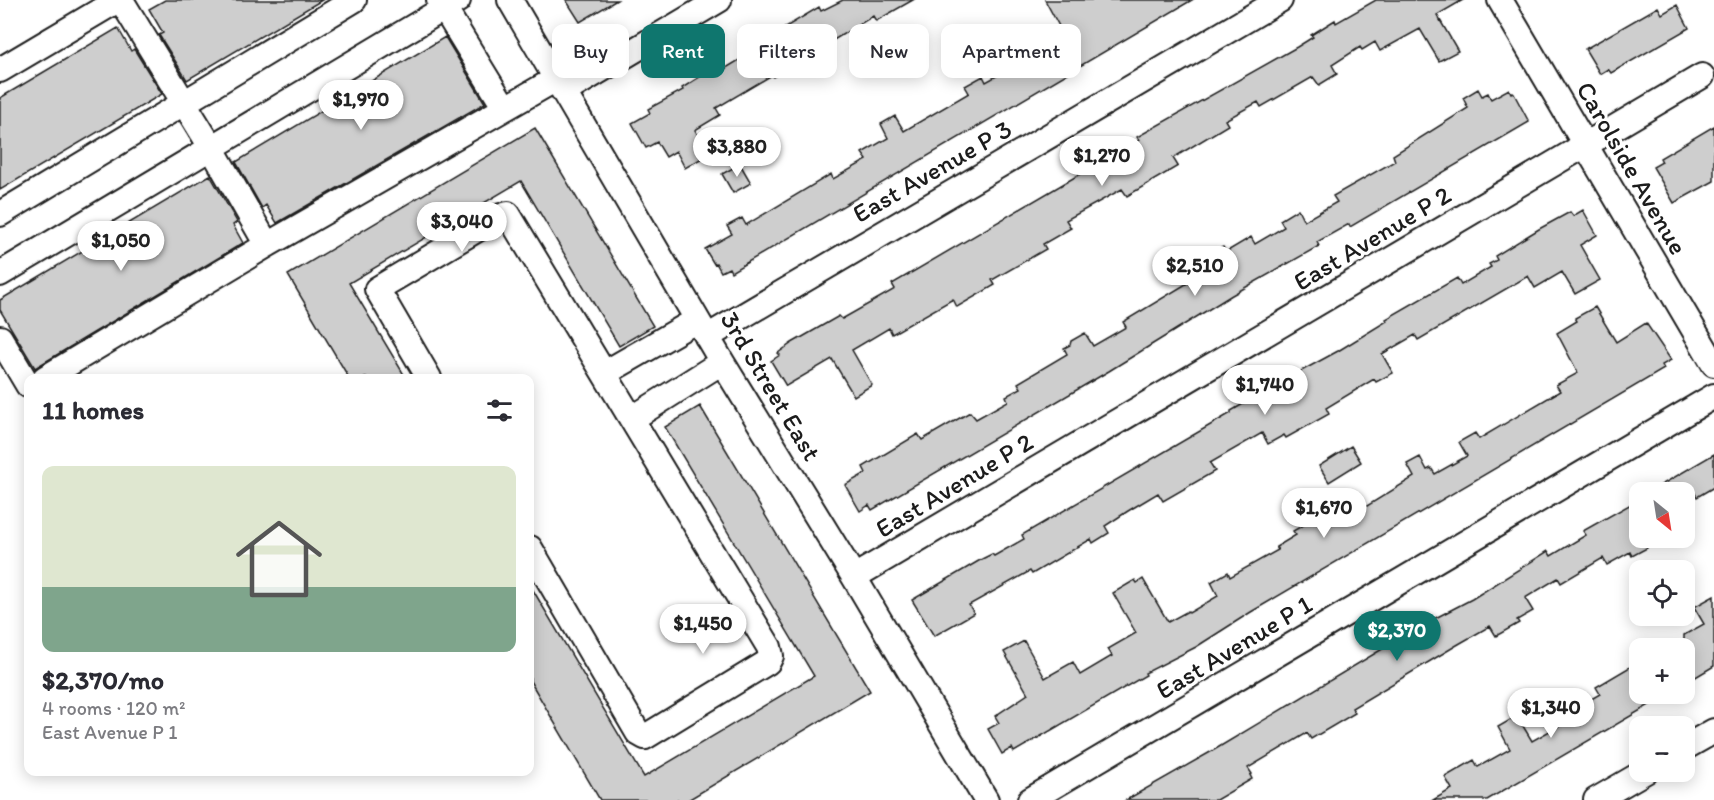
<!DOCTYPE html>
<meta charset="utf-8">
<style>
body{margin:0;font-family:Itim,sans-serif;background:#f7f7f7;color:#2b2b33;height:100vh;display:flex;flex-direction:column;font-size:22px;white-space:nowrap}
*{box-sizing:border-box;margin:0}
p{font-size:20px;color:#7c7c81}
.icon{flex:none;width:33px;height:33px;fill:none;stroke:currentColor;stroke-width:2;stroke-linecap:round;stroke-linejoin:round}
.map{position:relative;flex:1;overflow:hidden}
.sheet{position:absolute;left:24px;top:374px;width:510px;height:402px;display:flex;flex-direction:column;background:#fff;border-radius:12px;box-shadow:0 3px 15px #0003}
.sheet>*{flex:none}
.hud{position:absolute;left:552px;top:24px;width:570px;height:54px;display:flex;gap:12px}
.needle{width:39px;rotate:150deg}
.controls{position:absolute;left:1629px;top:482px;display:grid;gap:12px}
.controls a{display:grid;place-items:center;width:66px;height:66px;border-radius:12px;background:#fff;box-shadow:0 3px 15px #0003;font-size:30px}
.price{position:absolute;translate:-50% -51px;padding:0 14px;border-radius:21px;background:#fff;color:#222;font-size:20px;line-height:39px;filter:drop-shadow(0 2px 3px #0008)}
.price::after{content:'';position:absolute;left:50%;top:36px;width:18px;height:14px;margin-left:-9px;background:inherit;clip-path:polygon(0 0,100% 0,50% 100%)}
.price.on{background:#0f766e;color:#fff}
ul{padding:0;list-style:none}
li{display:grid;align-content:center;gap:12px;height:318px;padding:0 18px}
li span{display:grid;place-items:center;height:186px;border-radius:12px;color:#555}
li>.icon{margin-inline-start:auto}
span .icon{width:108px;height:108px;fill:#fffc;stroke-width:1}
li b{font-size:26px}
h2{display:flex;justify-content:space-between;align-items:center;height:72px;padding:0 18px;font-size:26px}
.pill{padding:0 21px;border-radius:12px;background:#fff;box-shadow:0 3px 15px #0003;font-size:21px;line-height:54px}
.pill.on{background:#0f766e;color:#fff}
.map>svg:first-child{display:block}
</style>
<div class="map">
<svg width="1714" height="800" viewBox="0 0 1714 800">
<rect width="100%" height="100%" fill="#fff"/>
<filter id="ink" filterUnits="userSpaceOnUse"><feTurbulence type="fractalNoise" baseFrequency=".0167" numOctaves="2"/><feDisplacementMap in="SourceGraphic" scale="12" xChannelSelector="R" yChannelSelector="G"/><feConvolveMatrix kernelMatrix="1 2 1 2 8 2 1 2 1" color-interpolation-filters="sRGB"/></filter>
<g filter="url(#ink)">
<path fill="#cecece" stroke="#1c1c1c" stroke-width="1.5" d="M165,0H322L187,80L159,35L163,33L149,9Z
M566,0H617L580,22Z
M843,0H913L876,21L873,16L822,47L826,53L810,63L807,57L773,77L772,75L716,108L720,115L695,130L709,154L685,168L676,151L666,157L657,142L646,148L632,123L650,113L648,109L683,90L682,88L709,71L713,76L746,56L744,52L819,7L821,11Z
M1045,0H1192L731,272L729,268L721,272L716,263L714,264L705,249L732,234L727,226L742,218L746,225L831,174L833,179L867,160L862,153L888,138L881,124L895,116L904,131L969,93L965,86L983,76L986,82L1041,51L1036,44L1060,28Z
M1376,0H1463L1437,15L1458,51L1439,61L1420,29L1380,51L1375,42L1362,50L1360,47L1332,65L1337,74L1319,85L1313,77L1261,107L1258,102L1225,120L1228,125L1173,158L1178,166L1127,196L1122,189L1066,220L1071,228L1043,244L1046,249L992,280L995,285L957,307L953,299L892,334L889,328L852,350L872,385L854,396L832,359L786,386L771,361L780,355L778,353L792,343L839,316L842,319L895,289L892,284L1104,160L1139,140L1137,137L1297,47L1313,37L1311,35L1335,20L1336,23Z
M1677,5L1689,28L1611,73L1608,69L1600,74L1585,49L1658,7L1662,14Z
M118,28L131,51L134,49L162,94L0,190V98Z
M445,37L485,103L277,223L266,205L262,208L236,162Z
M1478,89L1482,96L1488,93L1491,99L1509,89L1511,93L1513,92L1529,122L1350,227L1349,224L1317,242L1319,246L1232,295L1109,371L872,510L869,505L860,511L845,485L866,473L863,467L918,434L922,440L970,412L976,419L1008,401L1006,396L1021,388L1018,383L1067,354L1064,348L1070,345L1071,341L1085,333L1093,346L1126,327L1123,322L1206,272L1203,266L1212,261L1208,255L1223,247L1226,252L1251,237L1255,244L1284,227L1280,220L1298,209L1304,221L1337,202L1333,196L1395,161L1393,155L1468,108L1463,98Z
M1714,126V181L1674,203L1653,167L1662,162L1660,158Z
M535,128L653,326L619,346L521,181L349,283L406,378H349L288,275Z
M740,164L751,183L733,193L722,174Z
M210,175L237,222L233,225L243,243L35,368L0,310V300Z
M1583,210L1597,235L1580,245L1600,280L1575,294L1562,272L1535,288L1528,276L1418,340L1415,335L1382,354L1393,373L1376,382L1374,379L1326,408L1329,414L1286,438L1284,435L1268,444L1262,433L1210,463L1215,471L1163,501L1158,493L1128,511L1105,526L1109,533L1093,543L1091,539L1032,574L1030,571L969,605L974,613L934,636L912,600L982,559L992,554L994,556L1024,539L1022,535L1231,413V411L1281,382L1338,351L1387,321L1386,319L1457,278L1461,285L1491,267L1489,264L1497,260L1495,256L1539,229L1570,212L1573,216Z
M1595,307L1616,342L1646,323L1671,360L1662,365L1664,369L1251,612L1196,647L1145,673L1146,675L1014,752L1012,748L1002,754L988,729L999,723L995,716L1028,694L1004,652L1024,641L1045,678L1073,662L1080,675L1112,656L1108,649L1136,633L1113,593L1135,580L1137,583L1143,579L1168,622L1188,611L1189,613L1218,596L1211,582L1228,572L1230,577L1278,550L1276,547L1296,535L1293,531L1333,508L1341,522L1414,477L1407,464L1420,457L1427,470L1431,468L1435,474L1467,456L1459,442L1475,433L1479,439L1560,391L1556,385L1578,373L1557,333L1577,321L1575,318Z
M700,406L870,691L688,800H600L530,681V585L644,777L814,676L665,427Z
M1351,446L1361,462L1329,482L1319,466Z
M1714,454V487L1697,497L1694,492H1649Z
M1640,499V537L1647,548L1632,556L1630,552L1607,565L1603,558L1561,583L1558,578L1525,598L1533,611L1517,620L1519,623L1496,636L1490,626L1457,645L1352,708L1355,713L1311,739L1307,733L1248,768L1252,774L1250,775L1252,779L1216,800H1126L1214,750L1424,624L1472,599L1548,551L1551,556L1586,535L1583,531Z
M1714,596V666L1684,684V635L1704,624L1694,607Z
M1640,661V693H1670L1487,800H1433L1452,789L1445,777L1474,760L1478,767L1510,749L1498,727L1517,716L1532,741L1571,719L1567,713L1600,694L1596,687Z"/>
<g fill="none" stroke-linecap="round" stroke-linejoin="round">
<g stroke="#1c1c1c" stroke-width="28">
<path id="minor" d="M121,0L211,147L267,245
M439,0L505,108
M510,0L722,362L854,577L986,800
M1500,0L1714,364
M0,70L118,0
M564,92L719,0
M0,214L354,0
M0,274L458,0
M707,337L1280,0
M0,338L28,385
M605,373L697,320
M45,378L267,245L556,79
M429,378L377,289L498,217L508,214L769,647L771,656L768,662L645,737L638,733L530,548
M633,418L722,362
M854,577L1702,76
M1684,748L1714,731
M1030,800L1714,396
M1596,800L1646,771"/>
</g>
<use href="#minor" stroke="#fff" stroke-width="24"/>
</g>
</g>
<g text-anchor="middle" stroke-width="6" stroke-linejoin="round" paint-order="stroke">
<g font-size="26" fill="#1c1c1c" stroke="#fff">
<text transform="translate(1632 168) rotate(60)" y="9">Carolside Avenue</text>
<text transform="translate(932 171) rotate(-30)" y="9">East Avenue P 3</text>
<text transform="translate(1372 238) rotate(-31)" y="9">East Avenue P 2</text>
<text transform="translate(771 386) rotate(59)" y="9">3rd Street East</text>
<text transform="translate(954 485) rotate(-31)" y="9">East Avenue P 2</text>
<text transform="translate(1234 647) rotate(-31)" y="9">East Avenue P 1</text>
</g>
</g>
</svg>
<div class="controls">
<a><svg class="needle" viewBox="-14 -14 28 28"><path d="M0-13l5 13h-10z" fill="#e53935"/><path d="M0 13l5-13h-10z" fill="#7c7c81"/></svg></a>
<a><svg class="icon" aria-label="locate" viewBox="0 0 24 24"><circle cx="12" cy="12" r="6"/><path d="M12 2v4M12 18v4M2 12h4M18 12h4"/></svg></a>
<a>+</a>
<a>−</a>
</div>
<b class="price" style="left:361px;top:131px">$1,970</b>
<b class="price" style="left:737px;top:178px">$3,880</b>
<b class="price" style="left:1102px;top:187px">$1,270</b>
<b class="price" style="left:462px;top:253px">$3,040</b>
<b class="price" style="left:121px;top:272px">$1,050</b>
<b class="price" style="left:1195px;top:297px">$2,510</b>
<b class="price" style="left:1265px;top:416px">$1,740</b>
<b class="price" style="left:1324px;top:539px">$1,670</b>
<b class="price" style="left:703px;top:655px">$1,450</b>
<b class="price on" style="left:1397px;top:662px">$2,370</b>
<b class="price" style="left:1551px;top:739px">$1,340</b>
<div class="hud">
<a class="pill">Buy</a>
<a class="pill on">Rent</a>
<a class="pill">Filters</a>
<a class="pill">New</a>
<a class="pill">Apartment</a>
</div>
<section class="sheet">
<h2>11 homes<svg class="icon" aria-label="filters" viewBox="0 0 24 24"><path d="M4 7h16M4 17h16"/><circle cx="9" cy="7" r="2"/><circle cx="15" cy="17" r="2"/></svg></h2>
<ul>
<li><span style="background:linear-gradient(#dfe7d0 65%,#7fa58c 0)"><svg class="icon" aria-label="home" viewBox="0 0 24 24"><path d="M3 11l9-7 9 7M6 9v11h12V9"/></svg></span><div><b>$2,370/mo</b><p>4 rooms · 120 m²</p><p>East Avenue P 1</p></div></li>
</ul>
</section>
</div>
